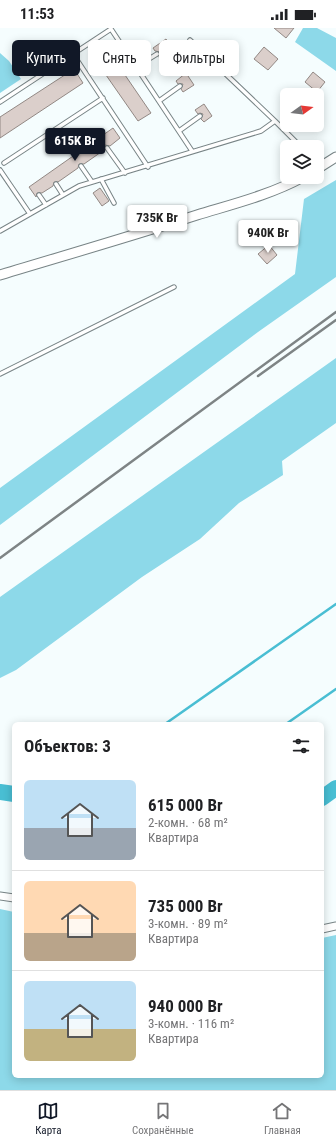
<!DOCTYPE html>
<html lang="ru">
<meta charset="utf-8">
<style>
body{margin:0;font-family:"Roboto Condensed",sans-serif;background:#f2f2f2;color:#202124;height:100vh;display:flex;flex-direction:column;font-size:15px;white-space:nowrap}
*{box-sizing:border-box;margin:0}
p{font-size:13px;color:#757577}
.icon{flex:none;width:22px;height:22px;fill:none;stroke:currentColor;stroke-width:2;stroke-linecap:round;stroke-linejoin:round}
.map{position:relative;flex:1;overflow:hidden}
.details{position:absolute;left:12px;top:694px;width:312px;height:356px;display:flex;flex-direction:column;background:#fff;border-radius:6px;box-shadow:0 2px 10px #0003}
.details>*{flex:none}
.guide{position:absolute;left:12px;top:12px;width:312px;height:36px;display:flex;gap:8px}
.needle{width:26px;rotate:75deg}
.buttons{position:absolute;left:280px;top:60px;display:grid;gap:8px}
.buttons a{display:grid;place-items:center;width:44px;height:44px;border-radius:6px;background:#fff;box-shadow:0 2px 10px #0003;font-size:20px}
.price{position:absolute;translate:-50% -34px;padding:0 9px;border-radius:4px;background:#fff;color:#222;font-size:13px;line-height:26px;filter:drop-shadow(0 1px 2px #0008)}
.price::after{content:'';position:absolute;left:50%;top:24px;width:12px;height:9px;margin-left:-6px;background:inherit;clip-path:polygon(0 0,100% 0,50% 100%)}
.price.active{background:#111827;color:#fff}
ul{padding:0;list-style:none}
li{display:flex;align-items:center;gap:12px;height:100px;padding:0 12px}
li+li{border-top:1px solid #e0e0e0}
li span{display:grid;place-items:center;flex:none;width:112px;height:80px;border-radius:6px;color:#555}
li>.icon{margin-inline-start:auto}
span .icon{width:48px;height:48px;fill:#fffc;stroke-width:1}
li b{font-size:17px}
h2{display:flex;justify-content:space-between;align-items:center;height:48px;padding:0 12px;font-size:17px}
.tag{padding:0 14px;border-radius:6px;background:#fff;box-shadow:0 2px 10px #0003;font-size:14px;line-height:36px}
.tag.active{background:#111827;color:#fff}
.status{display:flex;justify-content:space-between;align-items:center;height:28px;padding:0 20px;background:#fff;direction:ltr}
.status svg{height:11px;fill:currentColor}
.dock{display:flex;justify-content:space-around;align-items:center;height:56px;border-top:1px solid #e0e0e0;background:#fff;font-size:11px;color:#757577}
.dock a{display:grid;justify-items:center;gap:2px}
.dock .active{color:#111827}
.map>svg:first-child{display:block}
</style>
<div class="status"><b>11:53</b><svg viewBox="0 0 49 12"><path d="M0 12V9h3v3zM5 12V6h3v6zM10 12V3h3v9zM15 12V0h3v12zM26 1h20v11H26zM47 4h2v5h-2z"/></svg></div>
<div class="map">
<svg width="336" height="1062" viewBox="0 0 336 1062">
<rect width="100%" height="100%" fill="#f5fdfe"/>
<path fill="#8dd9e9" d="M303,0H317L336,10V43L295,14Z
M0,25L9,33L21,51L0,65Z
M336,152V249L258,304L0,497V460L295,246L304,171Z
M336,330V395L282,433L283,447L239,475L200,511L142,549L16,642L0,650V569Z
M0,881L14,884V1048H322V910L336,907V1062H0Z"/>
<g fill="none" stroke-linecap="round" stroke-linejoin="round">
<path stroke="#49bed3" stroke-width="2.5" d="M165,696L336,576
M286,696L336,661"/>
<path stroke="#49bed3" stroke-width="16" d="M0,764L14,766
M322,770L336,760"/>
</g>
<path fill="#dbcfcb" stroke="#928884" d="M274,0H294L286,10Z
M166,11L177,27L164,36L159,29L160,24L155,23L153,20Z
M264,19L278,31L268,42L254,31Z
M112,28L151,85L138,93L99,37Z
M74,41L83,55L0,110V89Z
M313,44L325,54L317,64L305,54Z
M186,45L194,57L183,64L181,61L183,56H178L176,53Z
M204,76L212,88L204,94L201,91L203,86L200,85L198,86L195,82Z
M113,100L120,110L110,118L105,117L104,122L84,136H79L78,140L58,154H54L53,158L42,165H37L36,169L29,159Z
M100,160L109,173L102,178L93,165Z
M269,217L277,227L267,236L258,226Z"/>
<g fill="none" stroke-linecap="round" stroke-linejoin="round">
<g stroke="#788486" stroke-width="5.5">
<path id="service" d="M190,12L275,93
M73,26L148,139
M136,39L157,26
M159,73L180,58
M0,74L111,1L192,123
M179,103L200,88
M107,120L125,145
M4,135L103,70
M81,138L92,154
M0,142L30,186
M101,151L114,175
M56,156L63,167
M39,167L46,177
M0,203L79,158L261,103L275,93L301,119
M0,346L174,259"/>
</g>
<g stroke="#788486" stroke-width="9">
<path id="minor" d="M0,868L14,870
M322,901L336,898"/>
</g>
<g stroke="#788486" stroke-width="11">
<path id="tertiary" d="M317,141L336,129
M0,247C66,227 132,208 197,187C233,176 270,167 303,149"/>
</g>
<use href="#service" stroke="#fff" stroke-width="3.5"/>
<use href="#minor" stroke="#fff" stroke-width="7"/>
<use href="#tertiary" stroke="#fff" stroke-width="9"/>
<path stroke="#7e8485" stroke-width="2.5" d="M258,348L336,292
M0,530L336,284"/>
</g>
</svg>
<div class="buttons">
<a><svg class="needle" viewBox="-14 -14 28 28"><path d="M0-13l5 13h-10z" fill="#e53935"/><path d="M0 13l5-13h-10z" fill="#757577"/></svg></a>
<a><svg class="icon" aria-label="layers" viewBox="0 0 24 24"><path d="M12 4l9 5-9 5-9-5zM3 14l9 5 9-5"/></svg></a>
</div>
<b class="price active" style="left:75px;top:134px">615K Br</b>
<b class="price" style="left:157px;top:211px">735K Br</b>
<b class="price" style="left:268px;top:226px">940K Br</b>
<div class="guide">
<a class="tag active">Купить</a>
<a class="tag">Снять</a>
<a class="tag">Фильтры</a>
</div>
<section class="details">
<h2>Объектов: 3<svg class="icon" aria-label="filters" viewBox="0 0 24 24"><path d="M4 7h16M4 17h16"/><circle cx="9" cy="7" r="2"/><circle cx="15" cy="17" r="2"/></svg></h2>
<ul>
<li><span style="background:linear-gradient(#bfe0f5 60%,#9aa5b1 0)"><svg class="icon" aria-label="home" viewBox="0 0 24 24"><path d="M3 11l9-7 9 7M6 9v11h12V9"/></svg></span><div><b>615 000 Br</b><p>2-комн. · 68 m²</p><p>Квартира</p></div></li>
<li><span style="background:linear-gradient(#ffd9b3 65%,#b9a48a 0)"><svg class="icon" aria-label="home" viewBox="0 0 24 24"><path d="M3 11l9-7 9 7M6 9v11h12V9"/></svg></span><div><b>735 000 Br</b><p>3-комн. · 89 m²</p><p>Квартира</p></div></li>
<li><span style="background:linear-gradient(#bfe0f5 60%,#c2b280 0)"><svg class="icon" aria-label="home" viewBox="0 0 24 24"><path d="M3 11l9-7 9 7M6 9v11h12V9"/></svg></span><div><b>940 000 Br</b><p>3-комн. · 116 m²</p><p>Квартира</p></div></li>
</ul>
</section>
</div>
<nav class="dock">
<a class="active"><svg class="icon" aria-label="map" viewBox="0 0 24 24"><path d="M3 6l6-2 6 2 6-2v14l-6 2-6-2-6 2zM9 4v14M15 6v14"/></svg>Карта</a>
<a><svg class="icon" aria-label="saved" viewBox="0 0 24 24"><path d="M7 4h10v16l-5-4-5 4z"/></svg>Сохранённые</a>
<a><svg class="icon" aria-label="home" viewBox="0 0 24 24"><path d="M3 11l9-7 9 7M6 9v11h12V9"/></svg>Главная</a>
</nav>
